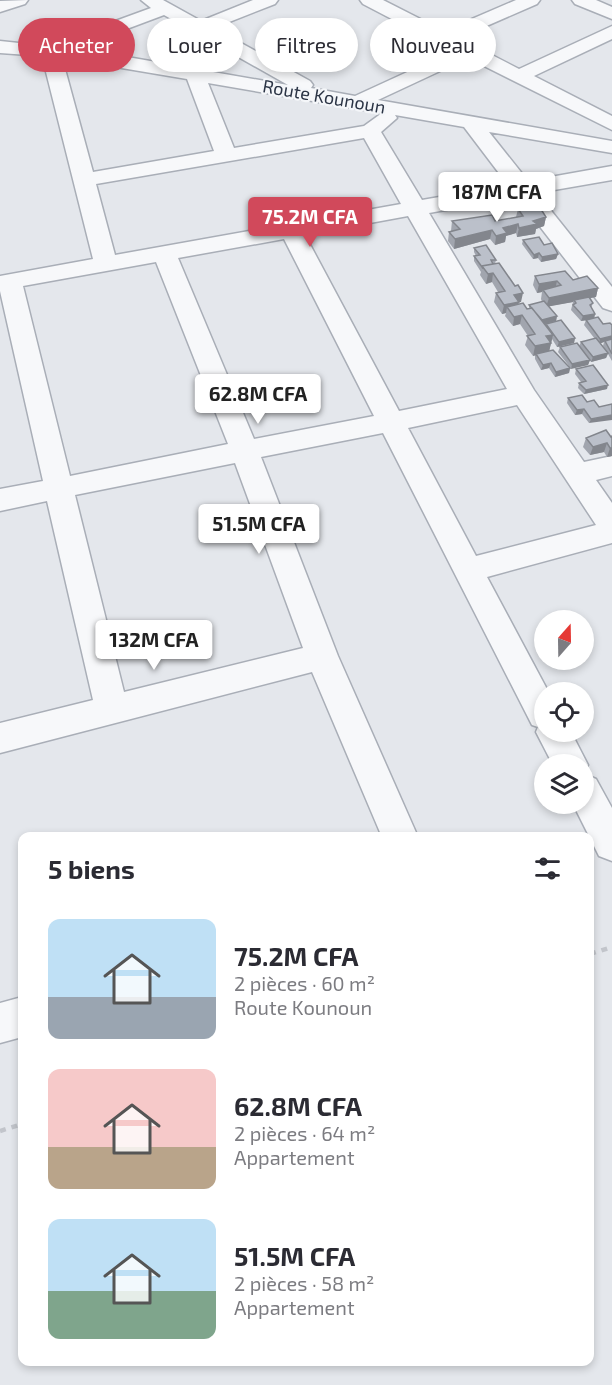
<!DOCTYPE html>
<html lang="fr">
<meta charset="utf-8">
<style>
body{margin:0;font-family:"Exo 2",sans-serif;background:#f2f2f3;color:#2b2b33;height:100vh;display:flex;flex-direction:column;font-size:22px;white-space:nowrap}
*{box-sizing:border-box;margin:0}
p{font-size:20px;color:#7c7c81}
.icon{flex:none;width:33px;height:33px;fill:none;stroke:currentColor;stroke-width:2;stroke-linecap:round;stroke-linejoin:round}
.map{position:relative;flex:1;overflow:hidden}
.panel{position:absolute;left:18px;top:832px;width:576px;height:534px;display:flex;flex-direction:column;background:#fff;border-radius:12px;box-shadow:0 3px 9px #0003}
.panel>*{flex:none}
.top-card{position:absolute;left:18px;top:18px;width:576px;height:54px;display:flex;gap:12px}
.needle{width:39px;rotate:20deg}
.fabs{position:absolute;left:534px;top:610px;display:grid;gap:12px}
.fabs a{display:grid;place-items:center;width:60px;height:60px;border-radius:50%;background:#fff;box-shadow:0 3px 9px #0003;font-size:30px}
.price{position:absolute;translate:-50% -51px;padding:0 14px;border-radius:6px;background:#fff;color:#222;font-size:20px;line-height:39px;filter:drop-shadow(0 2px 3px #0008)}
.price::after{content:'';position:absolute;left:50%;top:36px;width:18px;height:14px;margin-left:-9px;background:inherit;clip-path:polygon(0 0,100% 0,50% 100%)}
.price.current{background:#d1495b;color:#fff}
ul{padding:0;list-style:none}
li{display:flex;align-items:center;gap:18px;height:150px;padding:0 30px}
li span{display:grid;place-items:center;flex:none;width:168px;height:120px;border-radius:12px;color:#555}
li>.icon{margin-inline-start:auto}
span .icon{width:72px;height:72px;fill:#fffc;stroke-width:1}
li b{font-size:26px}
h2{display:flex;justify-content:space-between;align-items:center;height:72px;padding:0 30px;font-size:26px}
.chip{padding:0 21px;border-radius:27px;background:#fff;box-shadow:0 3px 9px #0003;font-size:21px;line-height:54px}
.chip.current{background:#d1495b;color:#fff}
.map>svg:first-child{display:block}
</style>
<div class="map">
<svg width="612" height="1385" viewBox="0 0 612 1385">
<rect width="100%" height="100%" fill="#e4e7ec"/>
<g fill="none" stroke-linecap="round" stroke-linejoin="round">
<g stroke="#a9aeb7" stroke-width="3">
<path id="minor" d="M28,0L25,4L0,12V1Z
M141,0H163L201,21L253,0H278L275,4L214,28L310,81L313,85L311,88L355,96L453,51L363,4L360,0H383L444,31L516,0H540L537,4L459,38L519,69L612,26V39L534,76L612,116V130L468,58L378,100L612,141V153L489,132L528,181L612,166V180L537,193L612,287V311L603,308L517,197L429,213L534,390L584,462L612,456V476L596,480L612,503V543L487,577L549,693H544V732H571L588,765L584,774L596,779L612,808V861L599,856L573,804H584V765H553L536,732L538,727L532,725L383,433L261,457L338,656L418,837H382L312,672L0,753V723L93,700L47,501L0,511V489L43,481L0,291V276L93,259L42,56L0,53V41L47,46L151,8ZM164,15L288,85L76,48ZM62,58L187,79L214,151L93,172ZM208,83L382,113L364,126L234,148ZM395,115L464,127L508,185L422,200L381,132L397,118ZM364,138L401,204L115,255L96,184ZM408,216L507,389L399,411L305,235ZM284,239L374,416L254,439L178,258ZM156,262L228,444L70,476L23,286ZM517,405L596,525L476,556L408,428ZM235,463L303,648L124,692L75,495Z
M572,0H596L612,7V19L575,4Z
M22,997V1037L0,1043V1003Z"/>
</g>
<path stroke="#c2c5cb" stroke-width="4.5" stroke-dasharray="6 6" stroke-linecap="butt" d="M590,954L612,947
M0,1131L22,1124"/>
<use href="#minor" fill="#f7f8fa" fill-rule="evenodd"/>
</g>
<path fill="#a1a5ae" fill-rule="evenodd" d="M518,209L546,217L544,226L536,229L535,234L517,237L516,233L506,236L505,242L495,245L490,239L454,249L448,241L449,232L451,231L452,221H495L516,217Z
M523,240L544,245L558,254L556,259L541,262L538,258L533,259L522,244Z
M474,248L496,260L495,264L521,302H519L518,304L527,309H529V305L542,302L541,299L542,292L537,293L533,285L535,276L573,280L598,288L596,297L590,298L593,303L591,308L595,314L594,318L603,324L612,325V361L608,354L606,358L591,362L585,353L590,360L588,365L570,368L569,373L555,377L549,368L541,370L535,359V355L533,356L525,345L528,336L520,324L513,326L505,316L506,313L502,314L494,302L496,293L498,292L492,282L486,284L480,275L481,272L474,261V256H476L474,252ZM573,302L571,310L581,321L586,320L584,325L595,339L581,342L579,346L560,347L558,352L569,366L549,351L552,339L557,347L574,343L575,338L556,321L557,316L549,306ZM604,342L603,346L607,352L600,343Z
M576,369L607,389L584,394L578,388L579,383L581,382L575,374Z
M568,398L599,407L589,423L582,414L575,415L567,403Z
M606,430L612,456L607,457L604,452L590,455L583,447L586,438Z"/>
<path fill="#83868d" d="M546,217L544,226L536,229L535,234L517,237L519,228L533,221Z
M518,224L516,233L506,236L505,242L495,245L496,236L503,228Z
M492,230L490,239L454,249L455,239Z
M539,253L538,258L533,259L534,255Z
M558,254L556,259L541,262L542,257Z
M493,273L492,282L486,284L488,274Z
M557,281L555,290H543L542,292L537,293L539,284Z
M598,288L596,297L575,301L574,300L573,302L546,307L549,298Z
M523,293L521,302H519L517,311L507,307L506,313L502,314L504,305L514,295Z
M595,314L594,319L581,321L583,316Z
M522,315L520,324L513,326L514,317Z
M557,316L556,321L541,325L542,320Z
M553,335L549,352L533,356L535,346L546,336Z
M612,336V341H605L604,342L599,344L600,339Z
M575,338L574,343L557,347L559,342Z
M608,353L606,358L591,362L593,357Z
M590,360L588,365L571,369L572,364Z
M551,363L549,368L541,370L543,365Z
M570,368L569,373L555,377L556,372Z
M608,385L607,389L584,394L586,390Z
M584,409L582,414L575,415L577,410Z
M612,415V420L589,423L591,419Z
M607,443L604,452L590,455L593,447Z
M610,448H612V456L607,457Z"/>
<path fill="#bbc0ca" stroke="#83868d" stroke-width="1.5" d="M537,203L546,217L533,221L537,224L519,228L518,224L503,228L507,233L496,236L492,230L455,239L449,232L460,229L452,221L492,215L495,221L523,216L518,209Z
M539,237L544,245L552,243L558,254L542,257L539,253L534,255L523,240Z
M486,245L496,260H491L493,264L482,266V267L474,256L480,255L474,248Z
M499,263L515,286L518,285L523,293L514,295L519,302L504,305L496,293L505,291L493,273L488,274L482,266Z
M565,271L573,280L587,276L598,288L549,298L543,290L561,285L557,281L539,284L535,276Z
M589,297L593,303L590,305L595,314L583,316L573,305L576,303L574,300Z
M544,301L557,316L542,320L529,305Z
M523,303L527,309L532,308L553,335L546,336L551,343L535,346L527,336L535,334L522,315L514,317L507,307Z
M598,317L603,324L610,323L612,325V336L600,339L586,320Z
M561,320L575,338L559,342L546,324Z
M596,338L608,353L593,357L581,342Z
M612,339V354L605,341Z
M577,343L590,360L572,364L560,347Z
M553,350L570,368L556,372L551,363L543,365L536,354Z
M593,365L608,385L586,390L579,383L586,381L576,369Z
M582,395L587,402L594,400L599,407L612,404V415L591,419L584,409L577,410L568,398Z
M606,430L611,437L612,436V448H610L607,443L593,447L586,438Z"/>
<g text-anchor="middle" stroke-width="4.5" stroke-linejoin="round" paint-order="stroke">
<g font-size="18" fill="#2b3445" stroke="#f4f6f9">
<text transform="translate(324 97) rotate(10)" y="6">Route Kounoun</text>
</g>
</g>
</svg>
<div class="fabs">
<a><svg class="needle" viewBox="-14 -14 28 28"><path d="M0-13l5 13h-10z" fill="#e53935"/><path d="M0 13l5-13h-10z" fill="#7c7c81"/></svg></a>
<a><svg class="icon" aria-label="locate" viewBox="0 0 24 24"><circle cx="12" cy="12" r="6"/><path d="M12 2v4M12 18v4M2 12h4M18 12h4"/></svg></a>
<a><svg class="icon" aria-label="layers" viewBox="0 0 24 24"><path d="M12 4l9 5-9 5-9-5zM3 14l9 5 9-5"/></svg></a>
</div>
<b class="price" style="left:497px;top:223px">187M CFA</b>
<b class="price current" style="left:310px;top:248px">75.2M CFA</b>
<b class="price" style="left:258px;top:425px">62.8M CFA</b>
<b class="price" style="left:259px;top:555px">51.5M CFA</b>
<b class="price" style="left:154px;top:671px">132M CFA</b>
<div class="top-card">
<a class="chip current">Acheter</a>
<a class="chip">Louer</a>
<a class="chip">Filtres</a>
<a class="chip">Nouveau</a>
</div>
<section class="panel">
<h2>5 biens<svg class="icon" aria-label="filters" viewBox="0 0 24 24"><path d="M4 7h16M4 17h16"/><circle cx="9" cy="7" r="2"/><circle cx="15" cy="17" r="2"/></svg></h2>
<ul>
<li><span style="background:linear-gradient(#bfe0f5 65%,#9aa5b1 0)"><svg class="icon" aria-label="home" viewBox="0 0 24 24"><path d="M3 11l9-7 9 7M6 9v11h12V9"/></svg></span><div><b>75.2M CFA</b><p>2 pièces · 60 m²</p><p>Route Kounoun</p></div></li>
<li><span style="background:linear-gradient(#f6c9c9 65%,#b9a48a 0)"><svg class="icon" aria-label="home" viewBox="0 0 24 24"><path d="M3 11l9-7 9 7M6 9v11h12V9"/></svg></span><div><b>62.8M CFA</b><p>2 pièces · 64 m²</p><p>Appartement</p></div></li>
<li><span style="background:linear-gradient(#bfe0f5 60%,#7fa58c 0)"><svg class="icon" aria-label="home" viewBox="0 0 24 24"><path d="M3 11l9-7 9 7M6 9v11h12V9"/></svg></span><div><b>51.5M CFA</b><p>2 pièces · 58 m²</p><p>Appartement</p></div></li>
</ul>
</section>
</div>
